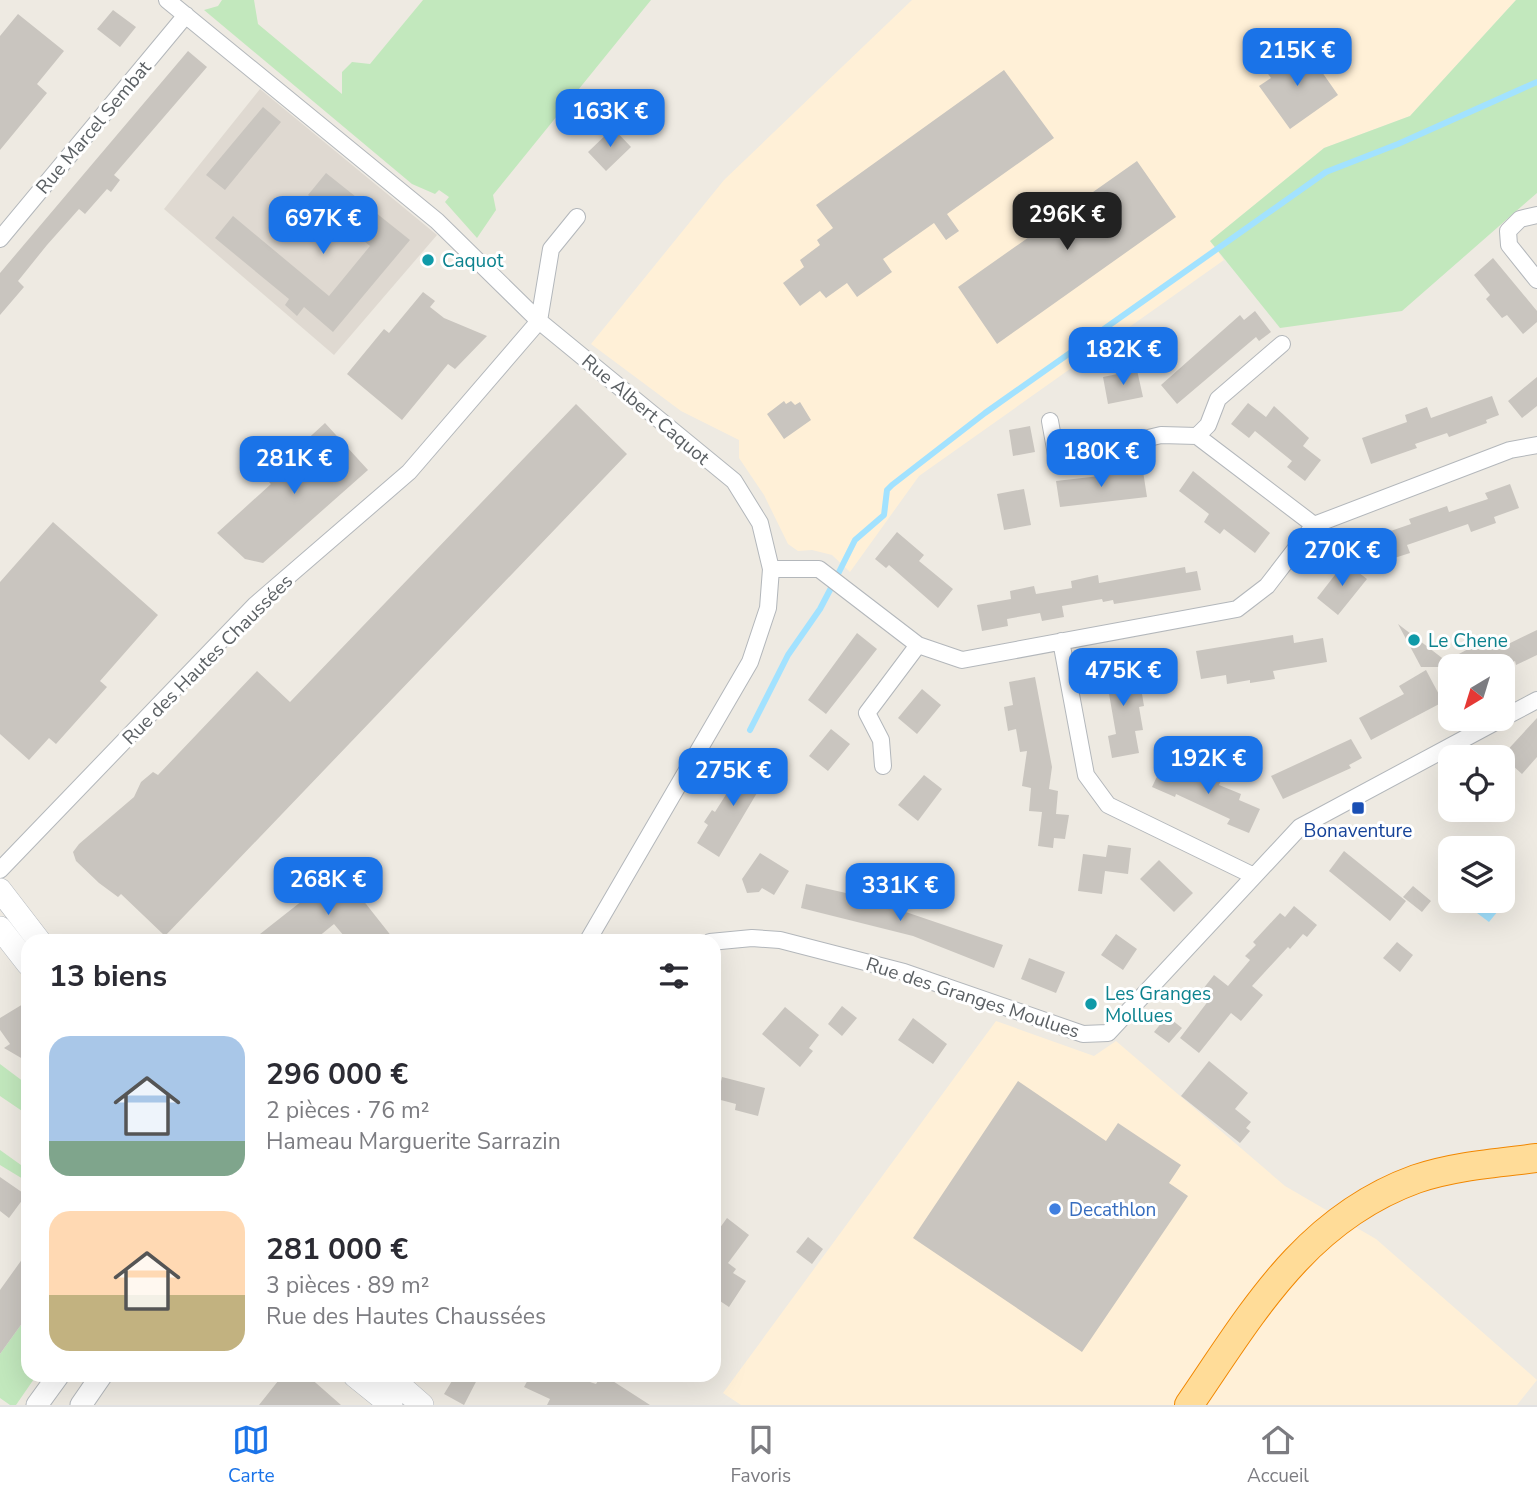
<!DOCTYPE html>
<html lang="fr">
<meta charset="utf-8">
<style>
body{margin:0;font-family:"Nunito Sans",sans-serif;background:#f2f2f3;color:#2b2b33;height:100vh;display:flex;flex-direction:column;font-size:26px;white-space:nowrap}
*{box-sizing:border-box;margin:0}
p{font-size:23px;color:#7c7c81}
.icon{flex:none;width:38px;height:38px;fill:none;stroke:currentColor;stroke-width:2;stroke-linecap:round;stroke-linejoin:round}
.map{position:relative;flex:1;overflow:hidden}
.drawer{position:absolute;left:21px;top:934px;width:700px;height:448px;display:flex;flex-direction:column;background:#fff;border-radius:21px;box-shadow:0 7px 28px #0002}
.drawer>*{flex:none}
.needle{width:46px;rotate:218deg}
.fabs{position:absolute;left:1438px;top:654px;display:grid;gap:14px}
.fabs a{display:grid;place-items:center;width:77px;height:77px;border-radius:14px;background:#fff;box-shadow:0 7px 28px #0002;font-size:35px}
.price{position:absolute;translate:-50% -60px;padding:0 16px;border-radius:14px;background:#1a73e8;color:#fff;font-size:23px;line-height:46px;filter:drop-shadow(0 2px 4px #0008)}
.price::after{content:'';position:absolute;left:50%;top:42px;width:21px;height:16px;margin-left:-10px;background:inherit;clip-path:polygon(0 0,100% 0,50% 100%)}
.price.selected{background:#222;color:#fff}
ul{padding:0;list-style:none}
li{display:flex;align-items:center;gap:21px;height:175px;padding:0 28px}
li span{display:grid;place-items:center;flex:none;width:196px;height:140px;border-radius:21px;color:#555}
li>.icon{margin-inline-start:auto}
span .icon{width:84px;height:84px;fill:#fffc;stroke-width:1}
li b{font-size:30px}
h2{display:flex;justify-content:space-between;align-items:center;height:84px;padding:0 28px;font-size:30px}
.menu{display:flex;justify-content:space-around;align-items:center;height:98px;border-top:2px solid #e1e1e2;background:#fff;font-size:19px;color:#7c7c81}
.menu a{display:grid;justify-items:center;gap:4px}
.menu .selected{color:#1a73e8}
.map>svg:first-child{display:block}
</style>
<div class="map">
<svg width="1537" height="1405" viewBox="0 0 1537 1405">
<rect width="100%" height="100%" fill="#eeeae2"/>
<path fill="#fff0d7" d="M912,0H1516L1410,116L1324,148L1210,241L1224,260L919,476L850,572L832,555L812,550L798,551L788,544L764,495L739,458V440L681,411L591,344L724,180Z
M996,1021L1094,1056L1116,1041L1285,1186L1376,1239L1537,1380L1517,1405H741L723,1393Z"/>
<path fill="#dfd9d1" d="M260,89L437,235L334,355L164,209Z"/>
<path fill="#c2e8bd" d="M222,0H254L258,24L342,94V72L352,62L370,64L423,0H651L493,195L496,210L477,238L445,202L449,197L439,190L435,194L412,184L204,10L218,6Z
M1516,0H1537V193L1402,311L1280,328L1210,241L1324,148L1410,116Z
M0,1064L28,1085V1115L0,1096Z
M0,1150L28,1170V1182L0,1165Z
M28,1315V1376H36L16,1405H10L0,1398V1354Z"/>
<path fill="#a2e2ff" d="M1503,890L1507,900L1489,922L1477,913L1486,901H1503Z"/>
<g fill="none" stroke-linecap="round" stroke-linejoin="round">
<path stroke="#a2e2ff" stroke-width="6" d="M838,574L855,540L884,515L887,490L892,485L985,413L1326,172L1398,144L1537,82
M750,730L788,655L820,609L831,588"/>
</g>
<path fill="#c9c5bf" d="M113,10L136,27L120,47L97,29Z
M18,14L64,51L37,84L47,93L0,150V36Z
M188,51L207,67L114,175L120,180L111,192L107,189L85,214L79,209L47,245L18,281L24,287L0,315V273Z
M1285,51L1293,62L1308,52L1338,95L1290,129L1259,86L1271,78L1263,67Z
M1004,70L1054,138L947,214L959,231L946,240L934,223L883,259L892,272L857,297L847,283L826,298L820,291L800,306L783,283L804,267L800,260L820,245L817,240L833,228L816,205Z
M263,107L281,122L225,190L206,175Z
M613,128L631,147L606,171L588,152Z
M1137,161L1176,217L997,344L958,287Z
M326,173L410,240L333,332L304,307L297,316L285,305L289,299L215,238L233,216L329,296L370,246L308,195Z
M1493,258L1537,311V322L1523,334L1507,315L1502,318L1486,299L1490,295L1474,275Z
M423,292L435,301L430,307L444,318L487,336L455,369L448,364L402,420L347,374L384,329L389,333Z
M1255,311L1271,332L1259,341L1256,337L1177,404L1161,385L1240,315L1244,320Z
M1137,370L1143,397L1108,404L1103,377Z
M1537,377V406L1522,418L1508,401Z
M1492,396L1499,415L1486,420L1487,423L1449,437L1447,433L1415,444L1417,448L1371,464L1362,438L1407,422L1405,415L1427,407L1431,418Z
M784,401L786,404L791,401L795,405L800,402L811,420L784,439L767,414Z
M1248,403L1266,417L1274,406L1309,438L1303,446L1321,460L1305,481L1287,467L1292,461L1255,431L1249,438L1231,424Z
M576,404L627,454L165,936L121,894L118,897L99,883L76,861L73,852L79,844L134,797L141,782L153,772L158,775L257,671L290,702Z
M325,423L368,470L263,563L245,559L217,533L271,484L265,478Z
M1030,426L1035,452L1013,456L1009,430Z
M1143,471L1147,497L1060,507L1056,481Z
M1193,471L1270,533L1255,553L1224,529L1220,534L1204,522L1209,514L1179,491Z
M1510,484L1519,508L1494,517L1496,523L1471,532L1468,524L1407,545L1410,553L1385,561L1376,536L1411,524L1409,519L1447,506L1449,512L1488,499L1485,493Z
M1024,489L1031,525L1004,530L997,494Z
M53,522L158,615L100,681L107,687L56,744L49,738L29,760L0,734V582Z
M897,532L924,555L919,561L953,589L938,608L889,565L886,568L875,559Z
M1345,562L1367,579L1338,615L1317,598Z
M1185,567L1186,573L1197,571L1201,590L1114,604L1113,600L1103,602L1102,599L1062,606L1064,617L1042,621L1040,613L1007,619L1008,626L982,631L977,605L1011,599L1010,591L1034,586L1036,594L1072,588L1071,581L1098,575L1099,583Z
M1398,624L1446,661L1492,636L1498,649L1537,630V655L1516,665L1515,661L1503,667H1421Z
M857,633L877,649L826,714L808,700Z
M1293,635L1294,643L1323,638L1327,662L1273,671L1275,679L1250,683V680L1227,684L1226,675L1201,679L1196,651Z
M1127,661L1131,684L1140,682L1144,706L1139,707L1143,730L1135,731L1139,753L1112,758L1108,736L1116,734L1108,688L1104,689L1100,665Z
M1426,670L1443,702L1371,740L1359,718L1404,694L1399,686Z
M1035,677L1052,767L1049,789L1058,791L1056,814L1069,815L1065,839L1054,838L1053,848L1038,846L1042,812L1029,811L1031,788L1022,786L1027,751L1020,752L1016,729L1008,731L1004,707L1013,705L1009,682Z
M922,689L941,705L917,734L898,718Z
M1537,718V757L1522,774L1502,756Z
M831,729L850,744L828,771L809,756Z
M1351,739L1362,758L1349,765L1351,768L1283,799L1271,776Z
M749,758L770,771L719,857L697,843L708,825L704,822L712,810L715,812Z
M1162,766L1196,778L1200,768L1222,778L1219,785L1241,794L1239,800L1260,809L1249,833L1227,824L1230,819L1176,794L1175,797L1152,787Z
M924,775L942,789L918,821L898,805Z
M1108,845L1131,848L1128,874L1105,871L1102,894L1078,891L1083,854L1106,857Z
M1344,851L1406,901L1390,921L1329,871Z
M760,853L789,871L774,895L762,888L759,892L747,893L742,879Z
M1159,860L1193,893L1174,912L1140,879Z
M340,871L396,942H349L334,924L312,942H250Z
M806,884L895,904L894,908L1003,945L994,968L913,936L801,908Z
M1413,886L1431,901L1422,912L1403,897Z
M1294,906L1317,925L1307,937L1303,934L1290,949L1288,947L1252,986L1263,995L1241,1021L1231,1013L1199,1053L1180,1038L1212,996L1203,989L1214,975L1228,986L1250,960L1245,956L1256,945L1253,942L1280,913L1285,917Z
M1116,934L1137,949L1123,970L1101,955Z
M1397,942L1413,955L1400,972L1383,958Z
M1029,958L1065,972L1056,993L1021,979Z
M28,1001V1062L4,1048L10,1044L0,1030V1018Z
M842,1006L857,1018L842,1036L828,1024Z
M785,1007L819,1035L809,1048L813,1051L800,1067L762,1034Z
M1167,1016L1182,1028L1169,1043L1154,1032Z
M913,1018L947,1044L933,1064L898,1040Z
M1209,1061L1248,1093L1235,1109L1251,1122L1246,1128L1250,1131L1240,1143L1181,1096Z
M722,1077L765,1088L758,1116L735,1110L736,1104L717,1099Z
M1018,1081L1106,1141L1118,1123L1181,1165L1169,1183L1188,1196L1082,1352L913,1238Z
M0,1177L26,1195L9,1218L0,1211Z
M727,1218L749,1235L728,1263L736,1269L733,1273L746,1281L729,1307L714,1297V1236Z
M808,1237L823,1249L812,1264L796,1252Z
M28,1251V1315L0,1354V1290Z
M282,1376H308L341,1405H259Z
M455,1376H479L464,1405L444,1394Z
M530,1376H572L596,1384L601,1376H605L650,1405H547L550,1399L524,1387Z"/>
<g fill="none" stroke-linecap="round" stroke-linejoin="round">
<g stroke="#b3b7bb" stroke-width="18">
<path id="minor" d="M167,0L437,221L539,321L734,481L760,523L771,569L768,608L750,662L587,942
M1537,215L1520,219L1508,231L1509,245L1537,280
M0,239L186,15
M1050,421L1057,460L1161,435L1197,436L1314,525
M1197,436L1208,425L1218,399L1282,344
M771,569H819L918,645L962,660L1237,609L1267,586L1314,525L1510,450L1537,445
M1061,641L1086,775L1108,805L1252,875
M1503,718L1537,700
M883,766L881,740L867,713L918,645
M0,870L255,605L409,472L539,321L551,249L577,217
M710,942L752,938L780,940L904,972L1083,1034L1108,1033L1300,827L1501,719"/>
</g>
<g stroke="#b3b7bb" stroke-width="23">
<path id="tertiary" d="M37,1405L58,1376
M81,1405L101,1376"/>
</g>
<g stroke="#b4b9be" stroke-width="24">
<path id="secondary" d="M0,890L40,942
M0,928L28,964
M355,1376L391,1405
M389,1376L422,1405"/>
</g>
<g stroke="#f18700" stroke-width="30">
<path id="trunk" d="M1189,1405C1252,1313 1305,1219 1416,1179C1454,1166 1497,1163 1537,1158"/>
</g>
<use href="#minor" stroke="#fff" stroke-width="16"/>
<use href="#tertiary" stroke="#fff" stroke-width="21"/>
<use href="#secondary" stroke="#fff" stroke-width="23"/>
<use href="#trunk" stroke="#ffdc98" stroke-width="28"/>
</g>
<g fill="#0f9aa8" stroke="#fff" stroke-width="2.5">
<circle cx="428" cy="260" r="7"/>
<circle cx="1414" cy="640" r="7"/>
<circle cx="1091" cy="1004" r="7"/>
</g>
<rect fill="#1a4fb4" stroke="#fff" stroke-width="2.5" x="1351" y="801" width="14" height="14" rx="3.5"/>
<circle fill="#3f7fe0" stroke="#fff" stroke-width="2.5" cx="1055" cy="1209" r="7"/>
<g text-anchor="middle" stroke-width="6" stroke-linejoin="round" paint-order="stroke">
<g font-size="19" fill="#5b6064" stroke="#fff">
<text transform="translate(93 127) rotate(-50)" y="7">Rue Marcel Sembat</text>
<text transform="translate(646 409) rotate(40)" y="7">Rue Albert Caquot</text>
<text transform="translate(207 659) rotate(-45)" y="7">Rue des Hautes Chaussées</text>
<text transform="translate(973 997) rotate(18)" y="7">Rue des Granges Moulues</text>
</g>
<g font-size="19" fill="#0d838f" stroke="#fff" text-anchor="start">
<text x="442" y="267">Caquot</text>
<text x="1428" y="647">Le Chene</text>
<text x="1105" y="1000">Les Granges<tspan x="1105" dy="22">Mollues</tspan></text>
</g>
<g font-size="19" fill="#164399" stroke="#fff">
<text x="1358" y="837">Bonaventure</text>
</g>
<g font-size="19" fill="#366cbe" stroke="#fff" text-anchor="start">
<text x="1069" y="1216">Decathlon</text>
</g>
</g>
</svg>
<div class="fabs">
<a><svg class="needle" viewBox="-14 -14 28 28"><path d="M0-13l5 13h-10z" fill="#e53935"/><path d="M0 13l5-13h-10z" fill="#7c7c81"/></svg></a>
<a><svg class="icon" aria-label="locate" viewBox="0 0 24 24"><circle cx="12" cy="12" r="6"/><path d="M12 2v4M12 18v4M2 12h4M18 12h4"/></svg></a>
<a><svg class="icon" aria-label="layers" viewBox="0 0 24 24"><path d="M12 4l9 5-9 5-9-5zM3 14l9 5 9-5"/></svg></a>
</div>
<b class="price" style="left:1297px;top:88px">215K €</b>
<b class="price" style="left:610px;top:149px">163K €</b>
<b class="price selected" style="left:1067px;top:252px">296K €</b>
<b class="price" style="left:323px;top:256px">697K €</b>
<b class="price" style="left:1123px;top:387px">182K €</b>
<b class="price" style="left:1101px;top:489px">180K €</b>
<b class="price" style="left:294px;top:496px">281K €</b>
<b class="price" style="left:1342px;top:588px">270K €</b>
<b class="price" style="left:1123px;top:708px">475K €</b>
<b class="price" style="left:1208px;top:796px">192K €</b>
<b class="price" style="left:733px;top:808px">275K €</b>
<b class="price" style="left:328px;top:917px">268K €</b>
<b class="price" style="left:900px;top:923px">331K €</b>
<section class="drawer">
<h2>13 biens<svg class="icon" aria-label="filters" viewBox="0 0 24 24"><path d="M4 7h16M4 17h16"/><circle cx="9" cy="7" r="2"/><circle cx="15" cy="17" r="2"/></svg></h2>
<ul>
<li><span style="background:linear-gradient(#a9c7e8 75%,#7fa58c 0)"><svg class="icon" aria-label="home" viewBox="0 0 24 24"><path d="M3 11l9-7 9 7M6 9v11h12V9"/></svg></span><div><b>296 000 €</b><p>2 pièces · 76 m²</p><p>Hameau Marguerite Sarrazin</p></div></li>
<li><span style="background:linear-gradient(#ffd9b3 60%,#c2b280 0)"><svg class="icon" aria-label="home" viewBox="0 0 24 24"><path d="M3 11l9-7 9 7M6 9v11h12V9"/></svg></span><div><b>281 000 €</b><p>3 pièces · 89 m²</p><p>Rue des Hautes Chaussées</p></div></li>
</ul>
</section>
</div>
<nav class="menu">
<a class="selected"><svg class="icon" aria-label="map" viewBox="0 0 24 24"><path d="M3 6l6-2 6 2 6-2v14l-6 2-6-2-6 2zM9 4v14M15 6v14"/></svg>Carte</a>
<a><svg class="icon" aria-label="saved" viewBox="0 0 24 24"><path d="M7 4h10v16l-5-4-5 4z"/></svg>Favoris</a>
<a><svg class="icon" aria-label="home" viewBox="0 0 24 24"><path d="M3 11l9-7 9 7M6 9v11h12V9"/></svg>Accueil</a>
</nav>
